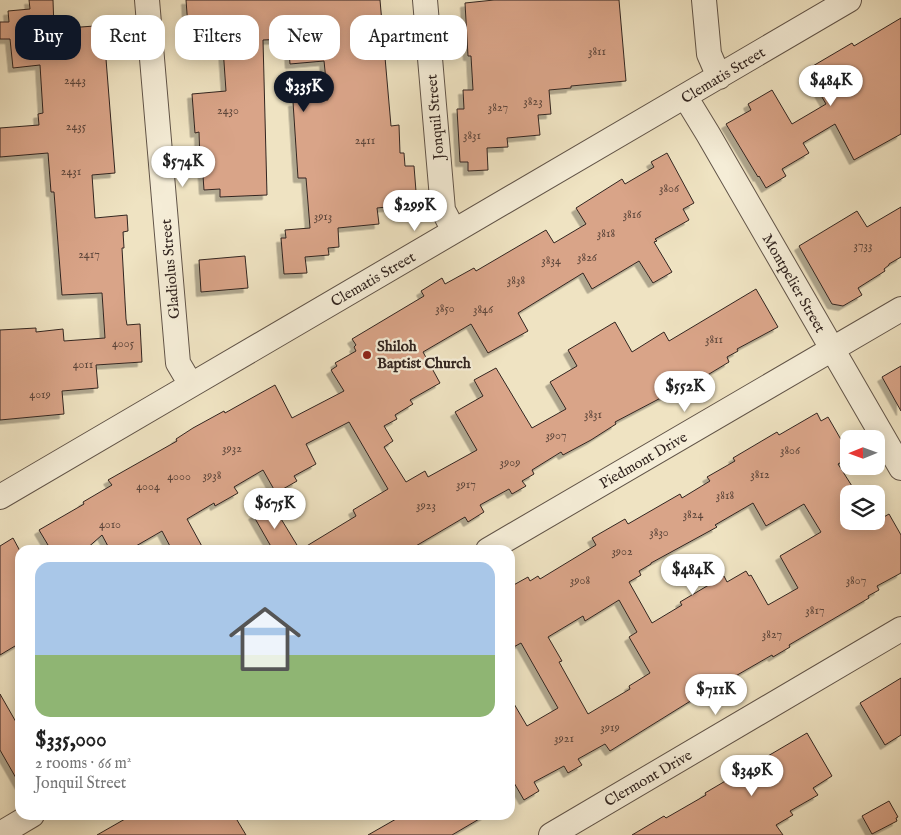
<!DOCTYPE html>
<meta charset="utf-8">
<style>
body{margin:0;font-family:"IM FELL English",serif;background:#f6f6f6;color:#222;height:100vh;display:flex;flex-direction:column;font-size:19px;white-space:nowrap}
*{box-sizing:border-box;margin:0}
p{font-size:16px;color:#767676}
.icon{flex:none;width:28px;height:28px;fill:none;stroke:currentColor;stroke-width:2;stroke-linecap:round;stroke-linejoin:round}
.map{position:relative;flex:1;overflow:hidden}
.side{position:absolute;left:15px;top:545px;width:500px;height:275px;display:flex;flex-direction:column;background:#fff;border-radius:15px;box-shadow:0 2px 12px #0003}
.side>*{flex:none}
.top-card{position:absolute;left:15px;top:15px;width:500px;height:45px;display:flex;gap:10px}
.needle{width:32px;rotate:269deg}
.buttons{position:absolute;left:840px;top:430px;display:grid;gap:10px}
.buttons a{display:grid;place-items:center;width:45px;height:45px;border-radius:10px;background:#fff;box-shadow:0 2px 12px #0003;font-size:25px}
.price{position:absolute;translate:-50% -42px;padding:0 11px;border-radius:18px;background:#fff;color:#222;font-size:16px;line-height:32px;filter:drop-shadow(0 1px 2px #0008)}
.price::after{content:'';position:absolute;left:50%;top:30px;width:15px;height:11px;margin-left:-8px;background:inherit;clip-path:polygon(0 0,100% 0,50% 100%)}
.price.active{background:#111827;color:#fff}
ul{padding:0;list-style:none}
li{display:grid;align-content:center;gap:10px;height:265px;padding:0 20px}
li+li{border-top:1px solid #e0e0e0}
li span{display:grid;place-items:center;height:155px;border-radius:15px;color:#555}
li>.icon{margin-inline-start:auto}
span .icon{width:90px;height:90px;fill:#fffc;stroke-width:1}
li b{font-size:21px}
.chip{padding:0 18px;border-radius:15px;background:#fff;box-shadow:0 2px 12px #0003;font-size:18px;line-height:45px}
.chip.active{background:#111827;color:#fff}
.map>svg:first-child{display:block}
</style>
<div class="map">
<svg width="901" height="835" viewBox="0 0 901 835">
<defs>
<filter id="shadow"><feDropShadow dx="-4.5" dy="4.5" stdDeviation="0" flood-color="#0004"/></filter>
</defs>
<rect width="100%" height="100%" fill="#efe3c2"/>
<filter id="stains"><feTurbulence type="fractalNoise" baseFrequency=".004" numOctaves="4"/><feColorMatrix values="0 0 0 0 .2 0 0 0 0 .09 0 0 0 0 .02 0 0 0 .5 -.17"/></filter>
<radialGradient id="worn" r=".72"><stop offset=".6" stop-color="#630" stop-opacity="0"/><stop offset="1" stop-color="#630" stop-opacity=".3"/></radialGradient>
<path fill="#d9a488" stroke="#322520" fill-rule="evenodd" filter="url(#shadow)" d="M29,0H53L54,29L108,25L110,59H106L115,173L92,175L95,218L127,215L128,231L123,232L124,248H122L126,319L127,325L140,324L142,362L96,365L98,388L62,391L64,414L0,420V330L36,328V332L63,329L64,341L105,338L102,293L62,295L54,192H51L48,153L0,157V128L39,125L38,114L43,113L40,65L13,68L10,39H0V22H9L8,11L30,9Z
M186,0H380L391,126L399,125L400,153H404L405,166H414L417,204L377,208L379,224L338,228L339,247L328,248L329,255L305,257L307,273L284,274L281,238H286L285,230L310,228L306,178H298L293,102L328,100L324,61L290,64L288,39L263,40L267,195L220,197V189L204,190L202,162H200L199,132L195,133L192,94L226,91L223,48L192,51V39L189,40Z
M494,0H619L626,81L571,86V88L549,90L551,114L538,115L540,135L507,138L508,147L487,148L488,170L468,171V162H460L457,109H464L463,90H473L471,56H468L465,3Z
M901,18V134L854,160L835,124L803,143L809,153L782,169L786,176L766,188L759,176L758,177L726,124L751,110L748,104L772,90L792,124L826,104L806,70L852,43L854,46Z
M667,153L694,203L683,209L689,220L655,239L657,241L654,242L672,272L653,283L639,261L592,289L583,273L518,313L528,331L488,353L471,324L423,352L440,383L410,400L413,404L395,415L397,419L384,426L393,441L384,447L406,482L425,471L428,477L477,450L455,412L483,396L474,380L496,368L532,428L566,409L550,382L577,366L568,350L615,322L632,352L664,332L669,341L756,289L778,327L737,349L738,351L727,357L729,362L676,394L674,391L615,422L616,424L591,440L563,455L561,452L532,470L534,474L522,481L526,486L512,494L509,489L480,505L484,512L468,522L465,517L409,550H300L356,516L353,510L388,489L349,422L306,444L316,464L294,476L297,481L276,493L263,470L234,487L238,493L215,506L214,503L187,519L204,550H172L162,531L129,550H110L102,535L85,550H51L39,530L84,504L83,502L112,485L108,480L177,441L176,439L193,428L224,411L225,413L275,385L292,418L344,391L331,370L337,366L335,363L356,351L354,347L356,345L352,339L424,296L421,291L442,278L445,284L474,268L476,271L546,230L554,243L586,224L576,208L622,179L625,184L654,167L651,162Z
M901,207V257L889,264V265L884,269L885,271L858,288L862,295L843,306L832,304L799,246L857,211L867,227Z
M245,256L248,288L201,292L199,260Z
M901,366V411L882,377Z
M817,413L821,421L828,417L843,443L849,439V458L838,464L857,494H849V521L875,522L889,514L901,535V573L877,586L879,590L868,596L869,598L789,645L790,647L773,657L772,655L706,693L705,692L610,751L605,744L578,759L582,765L568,773L564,766L534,782L539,791L524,800L510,776V697L527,726L558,708L521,643L510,649V587L528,577L530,581L538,576L540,579L596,545L592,538L625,519L628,524L680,494L682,498L710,481L707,477L735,461L733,458L777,432L779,435ZM753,503L766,526L804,504L821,532L780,556L798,588L768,605L751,575L749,576L746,571L727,582L724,576L680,602L682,605L652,623L629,582L641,575L639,571L651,564V563L717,527L715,525ZM619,600L637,632L629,637L650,673L629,686L630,689L588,714L559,662L562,661L548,637L583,616L585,621Z
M272,504L300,550H273L253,515Z
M13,538L20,551V643L0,655V546Z
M901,678V735L885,745L860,703Z
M0,694L20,729V785L0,750Z
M807,733L832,776L813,788L818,795L790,811L793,815L776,825L783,835H632L664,816L666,818L706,795L705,793Z
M889,801L898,817L896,818L897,821L872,834L862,816Z
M132,815H234L246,835H97Z
M403,815H486L452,835H368Z"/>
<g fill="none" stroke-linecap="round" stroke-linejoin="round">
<g stroke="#615448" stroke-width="26">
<path id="minor" d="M147,0L178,363L191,385
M425,0L443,210L454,231
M704,0L709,54L719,77
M686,98L708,134L901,468
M0,497C283,331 567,166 849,0
M488,550L901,309
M0,834L32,815
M551,835L901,629"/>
</g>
<use href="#minor" stroke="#f5edd7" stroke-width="24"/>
</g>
<circle fill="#8f2418" stroke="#f5edd7" stroke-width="2" cx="367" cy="355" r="5"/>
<g text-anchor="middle" stroke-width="4.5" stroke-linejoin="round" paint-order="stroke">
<g font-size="12" fill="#5c453a">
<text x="597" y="55">3811</text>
<text x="75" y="84">2443</text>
<text x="533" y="105">3823</text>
<text x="498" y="111">3827</text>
<text x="228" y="114">2430</text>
<text x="76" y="130">2435</text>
<text x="472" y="139">3831</text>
<text x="365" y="144">2411</text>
<text x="71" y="175">2431</text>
<text x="669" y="192">3806</text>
<text x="632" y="218">3816</text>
<text x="323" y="220">3913</text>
<text x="606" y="237">3818</text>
<text x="863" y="249">3733</text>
<text x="89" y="258">2417</text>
<text x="587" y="261">3826</text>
<text x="551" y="264">3834</text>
<text x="516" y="284">3838</text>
<text x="445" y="312">3850</text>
<text x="483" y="313">3846</text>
<text x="714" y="343">3811</text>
<text x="123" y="347">4005</text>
<text x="83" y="368">4011</text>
<text x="40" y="398">4019</text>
<text x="593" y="418">3831</text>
<text x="556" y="439">3907</text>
<text x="232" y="452">3932</text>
<text x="790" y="454">3806</text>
<text x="510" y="466">3909</text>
<text x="760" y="478">3812</text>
<text x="212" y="479">3938</text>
<text x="179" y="480">4000</text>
<text x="466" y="488">3917</text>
<text x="148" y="490">4004</text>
<text x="725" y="499">3818</text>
<text x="426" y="509">3923</text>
<text x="693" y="518">3824</text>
<text x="110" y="528">4010</text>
<text x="659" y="536">3830</text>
<text x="622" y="555">3902</text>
<text x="580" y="584">3908</text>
<text x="856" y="584">3807</text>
<text x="815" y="614">3817</text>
<text x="772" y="638">3827</text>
<text x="610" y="731">3919</text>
<text x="564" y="742">3921</text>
</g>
<g font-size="15" fill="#322520" stroke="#f5edd7">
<text transform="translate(723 75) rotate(-31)" y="5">Clematis Street</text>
<text transform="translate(435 117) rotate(-95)" y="5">Jonquil Street</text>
<text transform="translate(170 269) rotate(-95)" y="5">Gladiolus Street</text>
<text transform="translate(373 279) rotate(-30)" y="5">Clematis Street</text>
<text transform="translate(794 283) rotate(60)" y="5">Montpelier Street</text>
<text transform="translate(643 460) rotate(-30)" y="5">Piedmont Drive</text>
<text transform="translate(648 778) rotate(-30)" y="5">Clermont Drive</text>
</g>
<g font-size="15" font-weight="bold" fill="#322520" stroke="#f5edd7" text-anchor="start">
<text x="377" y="351">Shiloh<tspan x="377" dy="17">Baptist Church</tspan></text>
</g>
</g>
<rect width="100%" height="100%" filter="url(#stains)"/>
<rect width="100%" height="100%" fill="url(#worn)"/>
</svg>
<div class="buttons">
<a><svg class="needle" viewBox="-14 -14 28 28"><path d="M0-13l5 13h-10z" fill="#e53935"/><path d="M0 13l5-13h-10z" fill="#767676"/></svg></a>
<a><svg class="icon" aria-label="layers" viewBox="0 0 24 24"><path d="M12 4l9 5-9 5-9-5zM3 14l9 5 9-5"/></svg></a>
</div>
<b class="price" style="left:831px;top:107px">$484K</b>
<b class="price active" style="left:304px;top:113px">$335K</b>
<b class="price" style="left:183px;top:188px">$574K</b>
<b class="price" style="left:415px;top:232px">$299K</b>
<b class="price" style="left:685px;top:413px">$552K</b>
<b class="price" style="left:275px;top:530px">$675K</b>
<b class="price" style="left:693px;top:596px">$484K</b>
<b class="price" style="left:716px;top:716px">$711K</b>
<b class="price" style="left:752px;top:797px">$349K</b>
<div class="top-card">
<a class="chip active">Buy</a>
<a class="chip">Rent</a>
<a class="chip">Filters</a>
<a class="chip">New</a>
<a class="chip">Apartment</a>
</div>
<section class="side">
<ul>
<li><span style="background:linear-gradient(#a9c7e8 60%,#8fb573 0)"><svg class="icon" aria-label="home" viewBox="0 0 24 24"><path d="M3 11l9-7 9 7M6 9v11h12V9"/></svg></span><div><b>$335,000</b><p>2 rooms · 66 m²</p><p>Jonquil Street</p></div></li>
</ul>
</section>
</div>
